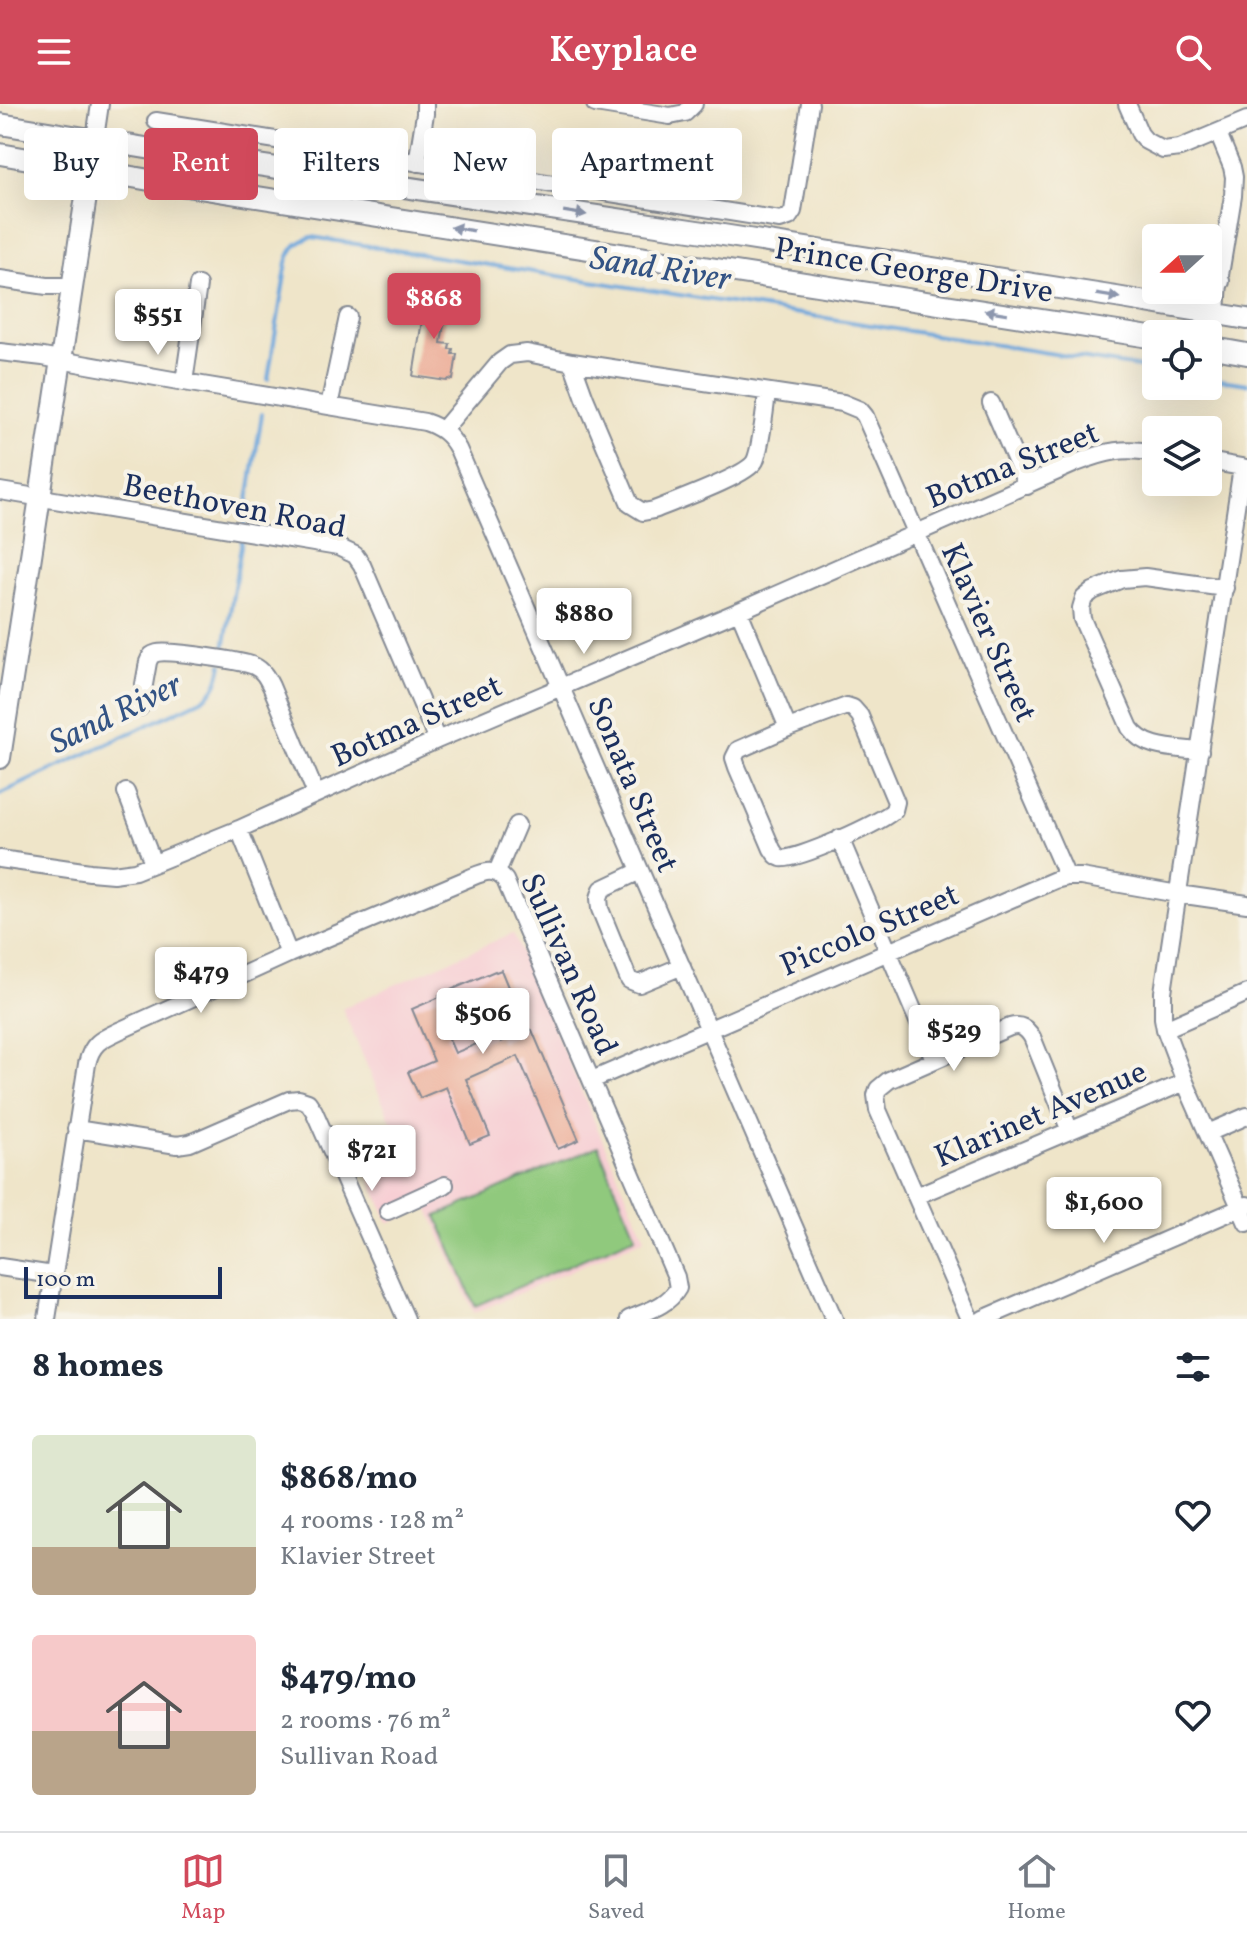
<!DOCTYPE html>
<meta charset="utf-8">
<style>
body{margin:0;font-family:Vollkorn,serif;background:#f2f2f3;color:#1f2937;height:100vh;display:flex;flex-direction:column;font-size:30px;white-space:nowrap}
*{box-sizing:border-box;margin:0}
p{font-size:26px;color:#747a83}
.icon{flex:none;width:44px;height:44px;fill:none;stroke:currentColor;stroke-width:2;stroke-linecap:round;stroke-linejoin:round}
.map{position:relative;height:1215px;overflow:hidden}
.drawer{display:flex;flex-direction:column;background:#fff;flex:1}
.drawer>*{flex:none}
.top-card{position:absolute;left:24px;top:24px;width:800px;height:72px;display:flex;gap:16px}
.needle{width:52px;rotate:249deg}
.buttons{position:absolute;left:1142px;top:120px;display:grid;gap:16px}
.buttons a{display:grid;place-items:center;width:80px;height:80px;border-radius:8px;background:#fff;box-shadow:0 8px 32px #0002;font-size:40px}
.scale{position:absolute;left:24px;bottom:20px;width:198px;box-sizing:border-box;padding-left:8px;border:4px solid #1b2f5e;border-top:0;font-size:22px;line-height:28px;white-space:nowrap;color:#1b2f5e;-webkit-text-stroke:6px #f7f3e8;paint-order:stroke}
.price{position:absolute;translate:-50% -68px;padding:0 18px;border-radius:8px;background:#fff;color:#222;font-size:26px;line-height:52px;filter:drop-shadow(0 2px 4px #0008)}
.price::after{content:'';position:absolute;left:50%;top:48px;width:24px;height:18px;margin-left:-12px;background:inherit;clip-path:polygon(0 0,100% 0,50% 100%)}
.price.on{background:#d1495b;color:#fff}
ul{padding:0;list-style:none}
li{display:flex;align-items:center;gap:24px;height:200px;padding:0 32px}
li span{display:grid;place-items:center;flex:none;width:224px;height:160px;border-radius:8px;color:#555}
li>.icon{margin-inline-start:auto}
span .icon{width:96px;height:96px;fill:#fffc;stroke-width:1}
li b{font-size:34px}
h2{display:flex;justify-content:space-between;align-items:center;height:96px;padding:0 32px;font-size:34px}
.chip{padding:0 28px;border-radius:8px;background:#fff;box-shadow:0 8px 32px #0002;font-size:28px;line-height:72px}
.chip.on{background:#d1495b;color:#fff}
header{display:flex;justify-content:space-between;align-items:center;height:104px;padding:0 32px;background:#d1495b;color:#fff;font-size:36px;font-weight:600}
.tab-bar{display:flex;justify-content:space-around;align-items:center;height:112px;border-top:2px solid #e0e1e3;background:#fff;font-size:22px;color:#747a83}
.tab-bar a{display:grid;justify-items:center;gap:4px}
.tab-bar .on{color:#d1495b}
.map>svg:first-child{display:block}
</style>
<header><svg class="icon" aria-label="menu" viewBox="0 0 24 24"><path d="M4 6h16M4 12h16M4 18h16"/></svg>Keyplace<svg class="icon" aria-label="search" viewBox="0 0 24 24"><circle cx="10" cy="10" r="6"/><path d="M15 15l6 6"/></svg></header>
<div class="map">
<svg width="1247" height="1215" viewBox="0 0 1247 1215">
<rect width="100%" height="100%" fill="#f7f3e8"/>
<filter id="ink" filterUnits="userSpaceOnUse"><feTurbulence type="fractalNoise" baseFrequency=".0125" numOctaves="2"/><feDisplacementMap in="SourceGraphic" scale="16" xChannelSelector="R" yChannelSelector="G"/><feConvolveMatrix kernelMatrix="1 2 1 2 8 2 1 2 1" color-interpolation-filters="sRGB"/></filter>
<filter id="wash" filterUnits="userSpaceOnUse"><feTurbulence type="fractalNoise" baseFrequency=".006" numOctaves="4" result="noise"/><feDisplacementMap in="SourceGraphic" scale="32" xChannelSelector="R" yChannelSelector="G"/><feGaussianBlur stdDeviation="1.8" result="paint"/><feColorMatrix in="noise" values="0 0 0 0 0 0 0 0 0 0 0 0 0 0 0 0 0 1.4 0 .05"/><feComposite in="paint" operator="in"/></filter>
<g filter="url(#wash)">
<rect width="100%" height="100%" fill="#efe5c9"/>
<path fill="#f7cfd4" d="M513,829L645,1134L474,1209L428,1103L389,1119L362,1056L400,1038L342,904Z"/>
<path fill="#90c97d" stroke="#567c6e" stroke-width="2" d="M598,1042L636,1132L475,1202L437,1112Z"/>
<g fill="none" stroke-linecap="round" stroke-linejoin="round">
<path stroke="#6ca6dc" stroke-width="4" d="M1208,274L1247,280
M268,275L287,158C292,143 297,138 312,133L1156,266
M244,421L262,310
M223,551L243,430
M0,690L201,596C216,587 219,577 222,560"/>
</g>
<g id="blocks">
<path fill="#edb19c" d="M427,186L449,190L441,239L450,240L449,245H453L452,250H457L453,276L449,275L447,277L413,272Z
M501,866L515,900L510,902L511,903L447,931L455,949L498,931L501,938L530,925L532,926L579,1036L558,1045L518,952L466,975L490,1032L470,1040L446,983L420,994L408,968L434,957L412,905L440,893L439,891L495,867L496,868Z"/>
</g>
</g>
<g filter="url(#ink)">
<use href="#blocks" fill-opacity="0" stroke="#858a94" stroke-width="2"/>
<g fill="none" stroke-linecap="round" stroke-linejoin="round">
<g stroke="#858a94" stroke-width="20">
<path id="minor" d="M595,0L670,12L685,9L694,0
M1127,0L1140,30L1146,37L1163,46L1180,44L1247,16
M156,17L780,116L789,113L793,107L810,0
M95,34L100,0
M417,59L425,10V0
M0,175L47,182H71
M1217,210L1219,177L1233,92L1234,73L1232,63L1218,29
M0,248L43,253L184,278L425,318C440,323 450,330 458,345L834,1215
M572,258L585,294L630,400L643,408L654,406C673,398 747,372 755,357C761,344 765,305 767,289
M184,278L198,181
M991,299L1027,382
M329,302L348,213
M443,326L500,258L510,251L527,249L572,258L843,299L860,306L865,312L1067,773
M1208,357L1247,364
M1242,363L1163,888V914L1165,925L1185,978L1247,1119
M0,387L338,443L355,451L362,461L437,636
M739,507L788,624
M847,602L853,604L860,612L896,698L894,706C885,717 794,758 781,754C775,752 775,749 772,745L737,663L734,654L738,646L788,624Z
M140,603L148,558C151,552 150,551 157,549C168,546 243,557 254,562C263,566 267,574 271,582L316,690
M1200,647C1176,644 1145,646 1130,624L1082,515L1081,504L1084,494L1093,487L1122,475L1145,473L1225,484
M126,688L153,759
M239,725L289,850
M840,734L934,955
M0,755L90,768L113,770L135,767L239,725L437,636L739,507L1076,359C1107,347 1123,343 1156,349
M640,767L602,785L599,794L600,805L629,876L639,880L682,862
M497,768L517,721
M1165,925L1247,889
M592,976L1055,776L1067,773H1081L1178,790L1247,800
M76,1025L177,1041L190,1039L289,996L299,995L308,998L314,1007L406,1215
M1208,1029L1247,1012
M916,1092L1185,978
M388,1107L445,1081
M0,1163L53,1171
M47,1215L87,960C92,938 102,935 121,926L289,850L467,775C482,769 493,762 505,776L676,1173L678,1184C668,1202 647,1207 629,1215
M970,1215L878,1006L876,991L878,985L889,976L1010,923C1021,920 1026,924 1032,933L1070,1027
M983,1215L1247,1101"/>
</g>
<g stroke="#858a94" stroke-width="24">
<path id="major" d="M0,20L164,47L704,128L1116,193L1247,215
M0,50L161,78L1156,234
M1180,200C1198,199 1209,192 1219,177
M1208,243L1247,250
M0,654L95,34"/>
</g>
<use href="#minor" stroke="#fff" stroke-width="16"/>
<use href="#major" stroke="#fff" stroke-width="20"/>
</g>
<defs><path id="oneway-solid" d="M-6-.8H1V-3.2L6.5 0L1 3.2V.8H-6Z" transform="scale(2)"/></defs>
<g fill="#8d97ae">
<use href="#oneway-solid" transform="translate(575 109) rotate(9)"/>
<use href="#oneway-solid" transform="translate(462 125) rotate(-171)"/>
<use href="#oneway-solid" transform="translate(1108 192) rotate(9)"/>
<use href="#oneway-solid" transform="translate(996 208) rotate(-171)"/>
</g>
</g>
<g text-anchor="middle" stroke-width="8" stroke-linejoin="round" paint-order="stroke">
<g font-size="32" fill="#1b2f5e" stroke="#f7f3e8">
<text transform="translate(914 165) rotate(9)" y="11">Prince George Drive</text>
<text transform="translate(1012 360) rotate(-22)" y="11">Botma Street</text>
<text transform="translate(235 401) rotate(11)" y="11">Beethoven Road</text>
<text transform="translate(990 528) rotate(66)" y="11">Klavier Street</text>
<text transform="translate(416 616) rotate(-24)" y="11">Botma Street</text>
<text transform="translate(634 680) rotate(67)" y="11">Sonata Street</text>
<text transform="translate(869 825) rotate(-23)" y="11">Piccolo Street</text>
<text transform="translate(570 860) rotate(66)" y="11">Sullivan Road</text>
<text transform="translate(1040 1009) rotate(-23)" y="11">Klarinet Avenue</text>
</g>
<g font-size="34" font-style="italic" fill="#335384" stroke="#f7f3e8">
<text transform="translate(661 163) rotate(9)" y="12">Sand River</text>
<text transform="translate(115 608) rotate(-26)" y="12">Sand River</text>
</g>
</g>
</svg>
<div class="buttons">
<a><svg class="needle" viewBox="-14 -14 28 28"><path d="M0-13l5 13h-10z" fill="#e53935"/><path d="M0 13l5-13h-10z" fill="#747a83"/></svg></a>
<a><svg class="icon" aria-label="locate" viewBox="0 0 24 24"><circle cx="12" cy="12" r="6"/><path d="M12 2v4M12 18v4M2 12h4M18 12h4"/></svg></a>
<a><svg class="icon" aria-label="layers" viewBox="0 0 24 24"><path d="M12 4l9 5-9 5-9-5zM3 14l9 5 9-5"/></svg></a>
</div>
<div class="scale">100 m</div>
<b class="price on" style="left:434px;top:237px">$868</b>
<b class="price" style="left:158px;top:253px">$551</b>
<b class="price" style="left:584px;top:552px">$880</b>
<b class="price" style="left:201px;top:911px">$479</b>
<b class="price" style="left:483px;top:952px">$506</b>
<b class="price" style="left:954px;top:969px">$529</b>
<b class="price" style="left:372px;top:1089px">$721</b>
<b class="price" style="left:1104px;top:1141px">$1,600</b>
<div class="top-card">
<a class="chip">Buy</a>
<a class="chip on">Rent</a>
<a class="chip">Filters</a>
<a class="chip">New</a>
<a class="chip">Apartment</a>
</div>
</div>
<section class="drawer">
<h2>8 homes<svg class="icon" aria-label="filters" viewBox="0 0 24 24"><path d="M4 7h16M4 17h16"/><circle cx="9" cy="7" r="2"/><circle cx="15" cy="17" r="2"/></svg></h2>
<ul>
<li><span style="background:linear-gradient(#dfe7d0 70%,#b9a48a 0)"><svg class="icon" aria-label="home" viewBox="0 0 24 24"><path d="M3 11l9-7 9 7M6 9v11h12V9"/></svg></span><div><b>$868/mo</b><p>4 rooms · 128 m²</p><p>Klavier Street</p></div><svg class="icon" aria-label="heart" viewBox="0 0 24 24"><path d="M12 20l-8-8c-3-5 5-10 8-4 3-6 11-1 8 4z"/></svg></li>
<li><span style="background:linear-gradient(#f6c9c9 60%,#b9a48a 0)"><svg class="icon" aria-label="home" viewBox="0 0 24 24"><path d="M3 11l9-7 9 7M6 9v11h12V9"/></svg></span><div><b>$479/mo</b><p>2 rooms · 76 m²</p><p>Sullivan Road</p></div><svg class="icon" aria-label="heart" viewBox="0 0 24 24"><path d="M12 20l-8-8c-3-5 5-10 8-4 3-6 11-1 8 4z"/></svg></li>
</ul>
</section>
<nav class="tab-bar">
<a class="on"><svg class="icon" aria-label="map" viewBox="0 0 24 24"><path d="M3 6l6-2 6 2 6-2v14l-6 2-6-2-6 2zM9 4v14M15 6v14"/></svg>Map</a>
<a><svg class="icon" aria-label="saved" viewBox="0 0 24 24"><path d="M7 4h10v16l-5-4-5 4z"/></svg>Saved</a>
<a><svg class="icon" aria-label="home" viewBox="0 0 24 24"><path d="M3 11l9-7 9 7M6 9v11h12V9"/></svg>Home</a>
</nav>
